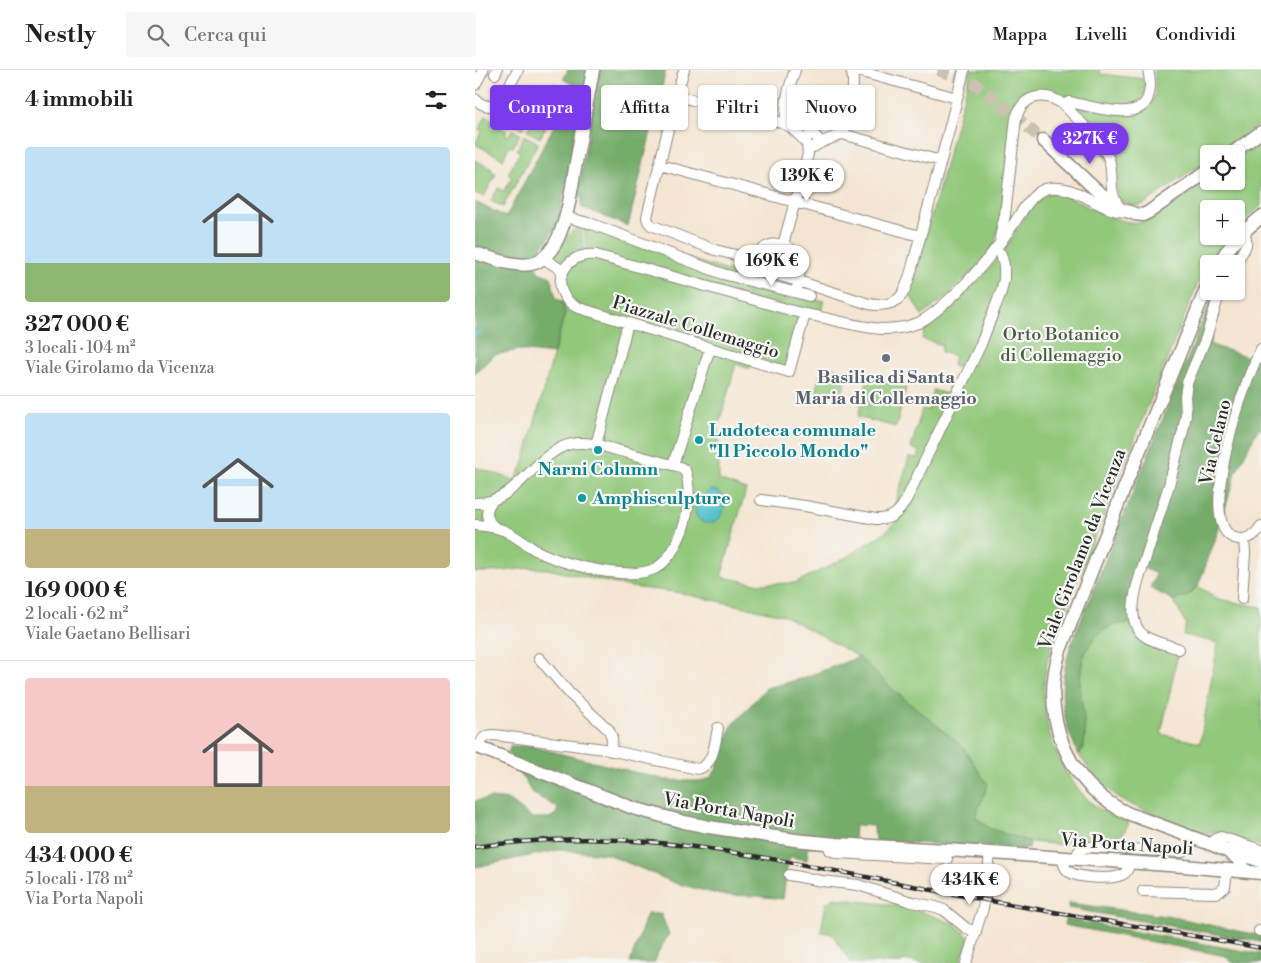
<!DOCTYPE html>
<html lang="it">
<meta charset="utf-8">
<style>
body{margin:0;font-family:"Libre Bodoni",serif;background:#f6f6f6;color:#222;height:100vh;display:flex;flex-direction:column;font-size:19px;white-space:nowrap}
*{box-sizing:border-box;margin:0}
p{font-size:16px;color:#767676}
.icon{flex:none;width:28px;height:28px;fill:none;stroke:currentColor;stroke-width:2;stroke-linecap:round;stroke-linejoin:round}
.map{position:relative;flex:1;overflow:hidden}
.sheet{display:flex;flex-direction:column;background:#fff;width:475px}
.sheet>*{flex:none}
.top-card{position:absolute;left:15px;top:15px;width:475px;height:45px;display:flex;gap:10px}
.controls{position:absolute;left:725px;top:75px;display:grid;gap:10px}
.controls a{display:grid;place-items:center;width:45px;height:45px;border-radius:5px;background:#fff;box-shadow:0 1px 4px #0004;font-size:25px}
.price{position:absolute;translate:-50% -42px;padding:0 11px;border-radius:18px;background:#fff;color:#222;font-size:16px;line-height:32px;filter:drop-shadow(0 1px 2px #0008)}
.price::after{content:'';position:absolute;left:50%;top:30px;width:15px;height:11px;margin-left:-8px;background:inherit;clip-path:polygon(0 0,100% 0,50% 100%)}
.price.current{background:#7c3aed;color:#fff}
ul{padding:0;list-style:none}
li{display:grid;align-content:center;gap:10px;height:265px;padding:0 25px}
li+li{border-top:1px solid #e0e0e0}
li span{display:grid;place-items:center;height:155px;border-radius:5px;color:#555}
li>.icon{margin-inline-start:auto}
span .icon{width:90px;height:90px;fill:#fffc;stroke-width:1}
li b{font-size:21px}
h2{display:flex;justify-content:space-between;align-items:center;height:60px;padding:0 25px;font-size:21px}
.pill{padding:0 18px;border-radius:5px;background:#fff;box-shadow:0 1px 4px #0004;font-size:18px;line-height:45px}
.pill.current{background:#7c3aed;color:#fff}
header{display:flex;align-items:center;gap:30px;box-sizing:border-box;height:70px;padding:0 25px;background:#fff;border-bottom:1px solid #e0e0e0}
header strong{font-size:24px}
nav{display:flex;gap:28px;margin-inline-start:auto;font-size:18px}
.search{width:350px;height:45px;background:#f6f6f6;display:flex;align-items:center;gap:12px;box-sizing:border-box;padding:0 18px;border-radius:5px;color:#767676;font-size:19px}
main{display:flex;flex:1;min-height:0}
.map>svg:first-child{display:block}
</style>
<header>
<strong>Nestly</strong>
<div class="search"><svg class="icon" aria-label="search" viewBox="0 0 24 24"><circle cx="10" cy="10" r="6"/><path d="M15 15l6 6"/></svg>Cerca qui</div>
<nav><a>Mappa</a><a>Livelli</a><a>Condividi</a></nav>
</header>
<main>
<section class="sheet">
<h2>4 immobili<svg class="icon" aria-label="filters" viewBox="0 0 24 24"><path d="M4 7h16M4 17h16"/><circle cx="9" cy="7" r="2"/><circle cx="15" cy="17" r="2"/></svg></h2>
<ul>
<li><span style="background:linear-gradient(#bfe0f5 75%,#8fb573 0)"><svg class="icon" aria-label="home" viewBox="0 0 24 24"><path d="M3 11l9-7 9 7M6 9v11h12V9"/></svg></span><div><b>327 000 €</b><p>3 locali · 104 m²</p><p>Viale Girolamo da Vicenza</p></div></li>
<li><span style="background:linear-gradient(#bfe0f5 75%,#c2b280 0)"><svg class="icon" aria-label="home" viewBox="0 0 24 24"><path d="M3 11l9-7 9 7M6 9v11h12V9"/></svg></span><div><b>169 000 €</b><p>2 locali · 62 m²</p><p>Viale Gaetano Bellisari</p></div></li>
<li><span style="background:linear-gradient(#f6c9c9 70%,#c2b280 0)"><svg class="icon" aria-label="home" viewBox="0 0 24 24"><path d="M3 11l9-7 9 7M6 9v11h12V9"/></svg></span><div><b>434 000 €</b><p>5 locali · 178 m²</p><p>Via Porta Napoli</p></div></li>
</ul>
</section>
<div class="map">
<svg width="786" height="893" viewBox="0 0 786 893">
<rect width="100%" height="100%" fill="#f6f6f2"/>
<filter id="ink" filterUnits="userSpaceOnUse"><feTurbulence type="fractalNoise" baseFrequency=".02" numOctaves="2"/><feDisplacementMap in="SourceGraphic" scale="10" xChannelSelector="R" yChannelSelector="G"/><feConvolveMatrix kernelMatrix="1 2 1 2 8 2 1 2 1" color-interpolation-filters="sRGB"/></filter>
<filter id="wash" filterUnits="userSpaceOnUse"><feTurbulence type="fractalNoise" baseFrequency=".0096" numOctaves="4" result="noise"/><feDisplacementMap in="SourceGraphic" scale="20" xChannelSelector="R" yChannelSelector="G"/><feGaussianBlur stdDeviation="1.12" result="paint"/><feColorMatrix in="noise" values="0 0 0 0 0 0 0 0 0 0 0 0 0 0 0 0 0 1.4 0 .05"/><feComposite in="paint" operator="in"/></filter>
<g filter="url(#wash)">
<rect width="100%" height="100%" fill="#f4e5d2"/>
<path fill="#92c87a" stroke="#5e7a52" d="M496,0H625V4L670,9C670,17 671,25 665,32C650,47 594,26 574,22C555,22 543,26 537,45L529,121L523,160L519,175L500,199L473,225L447,246L435,225Z
M679,0H786V53L742,84H734V89L669,134C659,138 651,135 643,128L640,102L597,37L671,39C683,29 680,14 679,0Z
M78,13L91,19L65,68L52,61L56,53L62,56L68,47L64,44L71,31L75,33L80,23L75,19Z
M46,37L56,42L47,59L35,52L39,45L41,46Z
M11,46L19,50L16,57L18,58L20,54L32,61L30,64L33,66L37,60L45,64L38,77L34,76L28,89L0,74L7,61L4,59Z
M49,65L63,73L28,137L16,131L23,118L29,121L37,107L33,104L45,82L42,80Z
M786,71V136L761,157V139H734V166H753L735,190L723,213C687,301 652,388 616,476C607,499 597,523 588,546C579,569 570,590 569,615C567,661 587,711 624,739C633,745 644,749 654,753L648,764L608,774L593,775L555,772L516,759L500,747L413,616L384,587L308,545L200,522L156,517L72,499L54,498L17,502H0V397L40,410L48,395L90,243L87,231H89L277,293L275,299L261,294L243,357L244,410L271,420L246,507L285,514L320,513L370,488L409,463L423,451L418,441L434,387L442,388L444,381L436,378L447,339L453,340L458,320L472,324L474,317L479,319L485,298L477,296L480,286L466,282L467,275L447,269L451,258C469,242 488,226 505,209C520,194 532,175 544,157C551,146 560,127 574,123C586,121 596,128 606,133C625,144 658,160 678,148L734,109V111H761V89Z
M0,90L17,99L16,101L21,104L9,127L0,123Z
M113,156L333,227L349,231L346,242H331L113,183L108,157Z
M105,157L110,183L88,196L76,188C79,185 82,181 85,178C91,169 93,161 105,157Z
M121,186L328,245L312,300L103,236L88,217L94,195Z
M351,296L373,302L366,328L341,320L345,304L349,302Z
M393,307L431,318L421,357L383,347Z
M723,516L743,529L786,537V776L741,761L732,764L664,738L648,731L633,719L617,703L604,685C608,679 609,673 610,666C609,651 605,635 605,619C604,597 610,569 632,558C639,554 647,553 655,553L663,569L703,583L686,664L725,673L743,573L708,565L711,554L698,530L712,526Z
M360,828L434,837L480,854L494,867L485,893H445L430,890L426,893H376L357,864L346,862L351,833Z"/>
<path fill="#75ac6a" stroke="#506c4a" d="M93,0H112L85,144L82,153L74,168L66,179L58,186L63,202L76,207L81,228L87,231L90,243L78,284L44,280L19,285L0,303V132L31,147L100,16L88,9Z
M125,0H191L153,156L106,137L107,128L102,126Z
M740,221L736,275L786,291V360L783,359L761,402L742,465L723,516L712,526L698,530L675,518L681,504L666,497L655,553C636,554 628,558 616,573C590,607 622,661 604,685C583,643 583,615 597,572Z
M384,587L414,616L488,677L513,715L500,747L516,759L555,772L554,779L400,771L399,756L380,755L379,770L334,777L332,790L315,787L312,798L308,829L282,826L246,825L200,813L132,784L84,780L0,797V731L16,728L34,730L57,748H74L81,744L83,738L57,723L33,683L36,676H55L191,710L219,711L230,710L236,707L241,700L256,657L291,618L325,609Z
M594,833L698,847L768,862L786,865V872L593,838Z
M172,844H186L194,864L184,881L179,893H155Z
M590,849L786,884V893H757L751,886L589,855Z"/>
<path fill="#56c3cd" stroke="#40777c" d="M237,420C261,422 247,463 226,451C212,442 226,424 237,420Z"/>
<g fill="none" stroke-linecap="round" stroke-linejoin="round">
<path stroke="#56c3cd" stroke-width="2.5" d="M0,266L5,261"/>
</g>
</g>
<g filter="url(#ink)">
<g fill="none" stroke-linecap="round" stroke-linejoin="round">
<path stroke="#ccc0b1" stroke-width="12" stroke-dasharray="12 6" stroke-linecap="butt" d="M463,0L489,9L502,15L568,70"/>
<g stroke="#90887e" stroke-width="12">
<path id="minor" d="M209,0L201,26L172,147L173,151L176,155L240,180L281,190
M320,0C316,11 305,45 314,55C319,62 326,65 331,73
M379,0L482,28
M20,4L22,0
M0,15L8,0
M201,26L296,49L314,56
M0,29C7,36 15,38 24,34L43,0
M589,35L594,32C613,35 665,54 673,27C676,19 675,8 673,0
M367,64L466,91
M331 71a6 6 0 1 1 12 0a6 6 0 1 1-12 0Z
M342,75C350,69 363,68 369,61C373,45 382,15 376,0
M185,95L445,166
M91,147L117,154L248,204L334,226
M525,168L530,145L541,48C548,24 570,21 589,35C602,49 628,72 634,89C639,105 633,121 643,135
M308,175L333,84L332,75
M68,188L88,201
M760,194C766,183 777,174 768,163
M279,196C281,189 283,183 288,179C301,169 319,175 323,190C326,199 324,208 322,217
M278,198L323,211L394,234C406,236 418,236 426,226C434,216 439,188 443,175C459,117 475,59 489,0
M330,244L314,302L101,237C71,220 88,181 121,185L329,244H330C355,248 383,258 409,259C420,259 432,257 443,253C452,249 460,242 468,235C495,212 517,185 538,155C545,144 557,123 570,119C598,111 622,140 649,142
M786,279C780,292 774,304 770,318C761,341 718,472 768,469C777,468 782,463 786,456
M121,375L153,253
M198,395L235,278
M286,430L330,436L401,449C416,450 424,443 431,430L506,274L526,222L529,209V195L526,184L521,179
M17,431C9,440 11,452 21,458
M0,433C42,434 59,383 96,374C114,370 133,378 149,382C168,387 187,392 205,397L210,400C217,419 213,450 204,468C199,479 193,491 181,498C155,512 92,495 66,483C54,477 45,469 34,463C24,457 11,456 0,455
M767,529L770,483L769,469
M704,579C694,575 681,573 671,567C653,556 658,532 662,515L694,415L708,361L711,345L710,326L712,313L731,268L745,221
M64,588L95,624L134,660L137,668L136,681
M4,677C7,669 9,665 19,665L129,679L223,699C239,695 240,672 243,658
M353,774L355,780L362,783L472,789
M738,775L740,769L746,767L786,780
M588,788C588,794 589,798 594,802C604,808 641,811 650,803C653,800 654,796 654,792
M602,789C602,780 605,779 613,777L707,782
M314,805L347,811L383,815L437,832L461,837L469,840L491,858L501,863
M668,821L739,823L744,822L750,817L752,799
M784,861H786
M491,893L508,838L512,813L515,783"/>
</g>
<g stroke="#90887e" stroke-width="15">
<path id="major" d="M568,70L620,119L646,139L660,144L668,145L674,142L734,100
M756,84L786,62
M0,183C16,188 43,199 60,193C71,188 78,179 83,168C93,146 96,122 100,98C106,65 112,33 118,0
M743,194C754,176 769,160 786,147
M734,212L655,404L585,580C565,645 591,713 652,743L738,775L752,781L762,788L771,801
M0,676L158,738L209,752L234,757L320,770L361,774L472,780L709,796L786,803
M755,780L786,791"/>
</g>
<use href="#minor" stroke="#fff" stroke-width="10"/>
<use href="#major" stroke="#fff" stroke-width="12"/>
<g stroke="#2b2b2b" stroke-width="4.5">
<path id="rail" d="M0,777C58,769 117,767 175,772C272,781 368,803 463,821C570,842 678,858 786,878"/>
</g>
<use href="#rail" stroke="#f6f6f2" stroke-width="2.5" stroke-dasharray="8" stroke-linecap="butt"/>
</g>
</g>
<circle fill="#6b7280" stroke="#f6f6f2" stroke-width="2" cx="411" cy="288" r="5"/>
<g fill="#0f9aa8" stroke="#f6f6f2" stroke-width="2">
<circle cx="224" cy="370" r="5"/>
<circle cx="123" cy="380" r="5"/>
<circle cx="107" cy="428" r="5"/>
</g>
<g text-anchor="middle" stroke-width="4.5" stroke-linejoin="round" paint-order="stroke">
<g font-size="18" fill="#2b2b2b" stroke="#f6f6f2">
<text transform="translate(221 257) rotate(17)" y="6">Piazzale Collemaggio</text>
<text transform="translate(740 372) rotate(-77)" y="6">Via Celano</text>
<text transform="translate(607 479) rotate(-69)" y="6">Viale Girolamo da Vicenza</text>
<text transform="translate(254 740) rotate(10)" y="6">Via Porta Napoli</text>
<text transform="translate(652 774) rotate(4)" y="6">Via Porta Napoli</text>
</g>
<g font-size="18" fill="#4a5a43" stroke="#f6f6f2">
<text x="586" y="270">Orto Botanico<tspan x="586" dy="21">di Collemaggio</tspan></text>
</g>
<g font-size="18" font-weight="bold" fill="#5b616d" stroke="#f6f6f2">
<text x="411" y="313">Basilica di Santa<tspan x="411" dy="21">Maria di Collemaggio</tspan></text>
</g>
<g font-size="18" font-weight="bold" fill="#0d838f" stroke="#f6f6f2" text-anchor="start">
<text x="234" y="366">Ludoteca comunale<tspan x="234" dy="21">"Il Piccolo Mondo"</tspan></text>
<text x="123" y="405" text-anchor="middle">Narni Column</text>
<text x="117" y="434">Amphisculpture</text>
</g>
</g>
</svg>
<div class="controls">
<a><svg class="icon" aria-label="locate" viewBox="0 0 24 24"><circle cx="12" cy="12" r="6"/><path d="M12 2v4M12 18v4M2 12h4M18 12h4"/></svg></a>
<a>+</a>
<a>−</a>
</div>
<b class="price current" style="left:615px;top:95px">327K €</b>
<b class="price" style="left:332px;top:132px">139K €</b>
<b class="price" style="left:297px;top:217px">169K €</b>
<b class="price" style="left:495px;top:836px">434K €</b>
<div class="top-card">
<a class="pill current">Compra</a>
<a class="pill">Affitta</a>
<a class="pill">Filtri</a>
<a class="pill">Nuovo</a>
</div>
</div>
</main>
